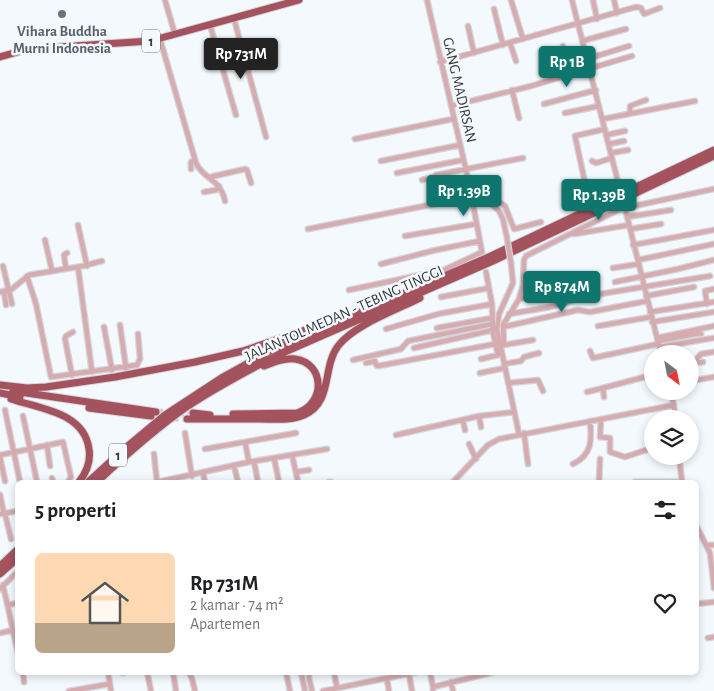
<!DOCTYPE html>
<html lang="id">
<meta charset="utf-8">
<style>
body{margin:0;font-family:"Alegreya Sans",sans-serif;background:#f2f2f2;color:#202124;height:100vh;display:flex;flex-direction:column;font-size:19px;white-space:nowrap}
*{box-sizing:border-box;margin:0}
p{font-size:16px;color:#757577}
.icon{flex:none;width:28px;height:28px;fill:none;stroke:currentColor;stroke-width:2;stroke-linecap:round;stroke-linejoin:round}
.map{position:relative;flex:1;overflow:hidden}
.details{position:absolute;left:15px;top:480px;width:684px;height:195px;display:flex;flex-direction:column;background:#fff;border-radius:8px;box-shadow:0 2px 8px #0003}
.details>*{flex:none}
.needle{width:32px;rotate:148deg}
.buttons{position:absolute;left:644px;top:345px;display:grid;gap:10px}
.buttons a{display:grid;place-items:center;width:55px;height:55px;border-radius:50%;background:#fff;box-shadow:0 2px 8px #0003;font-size:25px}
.price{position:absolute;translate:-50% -42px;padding:0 11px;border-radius:5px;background:#0f766e;color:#fff;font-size:16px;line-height:32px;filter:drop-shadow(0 1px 2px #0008)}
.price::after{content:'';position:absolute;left:50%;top:30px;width:15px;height:11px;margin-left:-8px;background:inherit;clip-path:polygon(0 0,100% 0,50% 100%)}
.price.active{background:#222;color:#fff}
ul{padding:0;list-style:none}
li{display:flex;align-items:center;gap:15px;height:125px;padding:0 20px}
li+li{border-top:1px solid #e0e0e0}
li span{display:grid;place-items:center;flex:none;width:140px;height:100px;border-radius:8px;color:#555}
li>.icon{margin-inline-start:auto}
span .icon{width:60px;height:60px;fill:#fffc;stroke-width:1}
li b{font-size:21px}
h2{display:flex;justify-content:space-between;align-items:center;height:60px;padding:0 20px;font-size:21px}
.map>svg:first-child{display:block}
</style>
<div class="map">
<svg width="714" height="691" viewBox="0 0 714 691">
<rect width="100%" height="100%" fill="#f4f9fd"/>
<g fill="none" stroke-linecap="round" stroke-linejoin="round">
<path stroke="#ced2d6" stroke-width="7" stroke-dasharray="7 3.5" stroke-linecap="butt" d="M156,412L193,413
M151,416L187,419"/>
<g stroke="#d2d6da" stroke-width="7">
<path id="minor" d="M165,0L174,31
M427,0L469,183L499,211L503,219L507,238
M511,0L523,39
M572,0L618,182L587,192L575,136L605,129
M593,0L597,19
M614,0L617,13
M494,9L503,45
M234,19L266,137
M210,25L236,115
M468,26L474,53
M160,39L196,163C204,180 220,178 225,201
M582,41L626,29
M510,43L516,61
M563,46L570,74
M587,59L629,46
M440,62L636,7L641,8L644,14L660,8
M512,90L519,118
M544,104L596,90
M451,106L531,86L632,56
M565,113L599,106
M630,113V106L646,100
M603,119L695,101
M606,135L625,131
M355,139L453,119
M609,144L624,141
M611,153L628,150
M381,161L460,145
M592,161L596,163L612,158
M191,169V162L194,160
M397,173L463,160
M210,177L245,169L247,170L251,183
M422,180L434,177L436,175L523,158
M204,192L216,190L219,186
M435,198L469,187
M625,208L661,354
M627,217L671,210
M78,225L87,266
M308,229L470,197
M630,229L661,224
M574,234L629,225
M405,236L476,224
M45,240L52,271
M633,245L714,230
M638,260L714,244
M511,263L513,283L499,314L497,329L519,434
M381,264L436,250L480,241
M3,266L12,304
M78,267L92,372
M613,268L639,264
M66,269L64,255L67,253
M27,276L36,304L51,377L137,365L140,359L138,334
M615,282L678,269L714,260
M523,285L530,281
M349,290L444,270L482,252L469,183L471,182L505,206L514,229L541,222
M4,291L6,305
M0,292L12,289L29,275L83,266L102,261
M646,296L694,287
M441,297L489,288
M519,299L542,294
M707,304L705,291L714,289
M650,312L714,302
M509,314L550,307L588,296L710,276
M652,322L714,312
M120,325L126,368
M598,326L651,317
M104,327L112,370
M503,327L578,310L590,312L647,301
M437,328L492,318
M386,329L438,314L492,304
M657,338L714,326
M658,341L700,333L701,334
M504,345L533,340
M500,346L504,345L503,325L519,299L523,285L524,260L526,256L620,209L714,189
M659,347L714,338
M414,348L493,330
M590,351L593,358L658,344
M481,359L498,355L493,333L492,304L486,272
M353,360L401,349L408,341L492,324
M366,363L375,361L376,365L378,366L495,344
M690,363L694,362L701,354L714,352
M693,363L703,362
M504,364L521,361L524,357L539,353
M480,373L505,368
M72,375L65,339L66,336L73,332
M690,381L714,377
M508,383L538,380L543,391
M671,391L676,419
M587,392L603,388
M658,392L662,391
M604,397L603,388L652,375
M5,410L20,482
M23,416L37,482
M479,416L481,427
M601,419L600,437L610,438V452L625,457L652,448
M463,420L465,430
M185,433L192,476
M524,433L528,464
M396,435L479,416L514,412
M245,442L249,462
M469,444L476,459
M47,445L50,466
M205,449L296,433
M154,454L157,482
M0,455L63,442L71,477L68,482
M292,455L298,482
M679,456L682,482
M0,457L5,481
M274,458L279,482
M254,462L258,482
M573,464C592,455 592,440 590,421
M234,466L238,482
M296,472L309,470
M203,473L205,482
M52,478L53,482
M158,482L249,462L327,449
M329,482H331
M453,482L488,445L499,439L674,405
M599,482L600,459
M635,482H682
M0,495L4,514
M0,514L18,511
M5,514L11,539
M696,525L710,553L714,588
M706,545H714
M3,585L18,653
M0,589L18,571
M696,604L714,602
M8,605L18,603
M0,633L13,630
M708,638L714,637
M23,672L24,682
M108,672L111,691
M123,672V673
M147,672L151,691
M173,672L176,691
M189,672L192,679L195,691
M286,672L290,691
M301,672L305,691
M309,672V678L312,691
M334,672L337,688
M430,672L433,687
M409,674L412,691
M387,679L389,691
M451,682L453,691
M69,691L110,684
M323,691L417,672
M433,691V687L494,672"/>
</g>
<g stroke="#d2d6da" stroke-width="9">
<path id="highway" d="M0,57L28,49L150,41L299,0
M0,385L27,388L46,387L115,377L195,362L243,351L314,327
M13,391L156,412
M0,393L20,397
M11,399C40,409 84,412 89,449C91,461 86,473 79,482
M89,408L151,416
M193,413L210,415
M233,414L297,413C326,404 325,363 295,359C284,358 274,362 264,366
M187,419C211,419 235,419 259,419C274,419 291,421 304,415C333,403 322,367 338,346C354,325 396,310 420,298
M88,482L123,450L165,415L223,377L272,350L491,256L714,150
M97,482C126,455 155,429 188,406C217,387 247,371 278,355L493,261L714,156
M0,566L18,549
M0,574L18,558"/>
</g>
<use href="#minor" stroke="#d6acb0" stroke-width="4.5"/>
<use href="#highway" stroke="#a5525f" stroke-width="7"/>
<g stroke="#d2d6da" stroke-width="7" stroke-linecap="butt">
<path id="minor-bridge" d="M507,238L511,263"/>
</g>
<use href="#minor-bridge" stroke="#d6acb0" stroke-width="4.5"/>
</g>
<circle fill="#6b7280" stroke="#f4f9fd" stroke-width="2" cx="62" cy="14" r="5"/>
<g text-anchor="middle" stroke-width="5" stroke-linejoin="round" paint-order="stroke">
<g fill="#f4f9fd" stroke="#6f7274" stroke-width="1">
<rect x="142" y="29.5" width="18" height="23" rx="4"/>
<rect x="109" y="443.5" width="18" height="23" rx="4"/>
</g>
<g font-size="14" font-weight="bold" fill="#363839">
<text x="151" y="46">1</text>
<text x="118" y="460">1</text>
</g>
<g font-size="15" font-weight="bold" fill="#5b616d" stroke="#f4f9fd">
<text x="62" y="36">Vihara Buddha<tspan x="62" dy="17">Murni Indonesia</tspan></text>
</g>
<g font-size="15" fill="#363839" stroke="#f4f9fd">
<text transform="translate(460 90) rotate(77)" y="5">GANG MADIRSAN</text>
<text transform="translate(344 313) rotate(-24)" y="5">JALAN TOL MEDAN - TEBING TINGGI</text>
</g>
</g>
</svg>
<div class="buttons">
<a><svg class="needle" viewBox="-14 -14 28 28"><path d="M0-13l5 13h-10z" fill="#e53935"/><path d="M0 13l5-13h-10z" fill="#757577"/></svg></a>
<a><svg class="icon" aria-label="layers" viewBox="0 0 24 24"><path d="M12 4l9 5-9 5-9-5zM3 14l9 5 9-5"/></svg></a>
</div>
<b class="price active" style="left:241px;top:80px">Rp 731M</b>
<b class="price" style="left:567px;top:88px">Rp 1B</b>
<b class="price" style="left:464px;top:217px">Rp 1.39B</b>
<b class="price" style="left:599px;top:221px">Rp 1.39B</b>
<b class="price" style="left:562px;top:313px">Rp 874M</b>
<section class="details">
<h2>5 properti<svg class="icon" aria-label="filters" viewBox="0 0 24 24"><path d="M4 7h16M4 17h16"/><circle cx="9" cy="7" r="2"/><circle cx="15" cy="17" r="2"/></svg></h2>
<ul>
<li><span style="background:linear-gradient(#ffd9b3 70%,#b9a48a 0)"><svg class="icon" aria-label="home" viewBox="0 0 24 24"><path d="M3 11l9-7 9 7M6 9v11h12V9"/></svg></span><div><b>Rp 731M</b><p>2 kamar · 74 m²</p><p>Apartemen</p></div><svg class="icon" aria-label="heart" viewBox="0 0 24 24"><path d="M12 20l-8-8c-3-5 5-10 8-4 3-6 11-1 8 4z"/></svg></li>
</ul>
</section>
</div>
